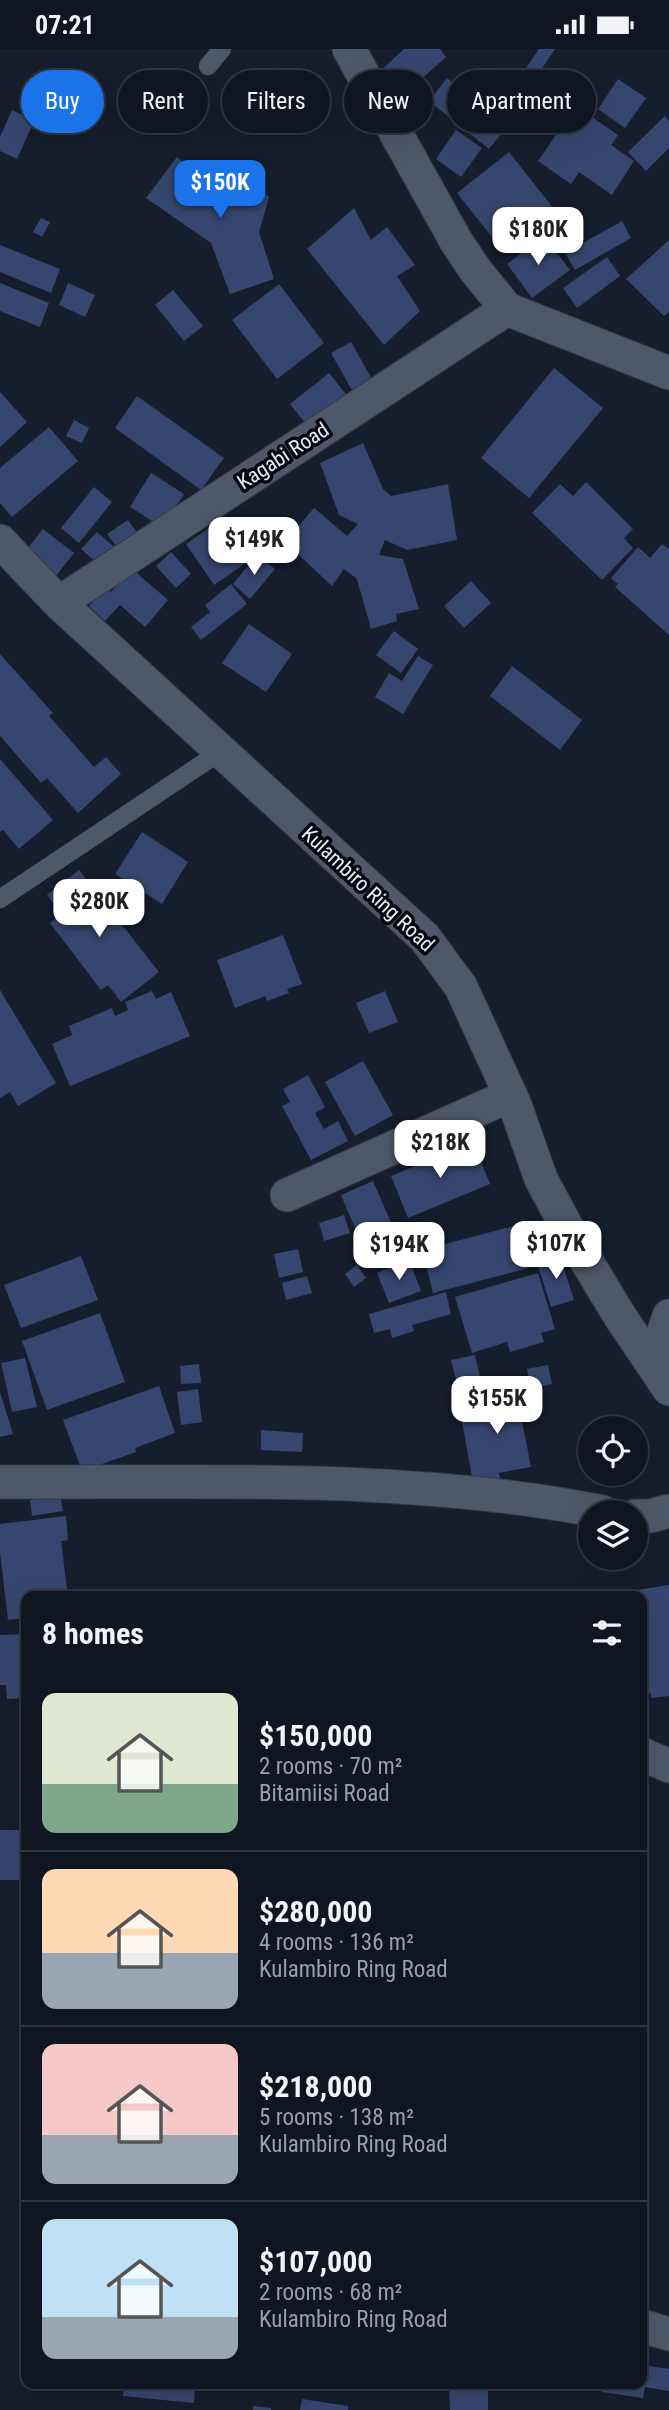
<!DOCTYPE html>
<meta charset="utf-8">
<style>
body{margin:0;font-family:"Roboto Condensed",sans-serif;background:#191f2a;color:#f1f3f6;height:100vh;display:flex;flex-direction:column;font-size:26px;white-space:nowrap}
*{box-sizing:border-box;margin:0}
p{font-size:23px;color:#9c9fa5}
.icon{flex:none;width:38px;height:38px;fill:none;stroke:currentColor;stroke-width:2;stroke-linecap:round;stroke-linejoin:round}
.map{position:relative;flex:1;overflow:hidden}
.side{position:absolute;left:21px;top:1542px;width:626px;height:798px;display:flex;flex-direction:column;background:#101621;border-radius:14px;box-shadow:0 7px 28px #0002,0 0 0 2px #30353f}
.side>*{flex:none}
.hud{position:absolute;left:21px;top:21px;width:628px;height:63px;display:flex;gap:14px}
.controls{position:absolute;left:578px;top:1367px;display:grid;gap:14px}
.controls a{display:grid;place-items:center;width:70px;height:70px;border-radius:50%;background:#101621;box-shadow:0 7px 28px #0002,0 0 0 2px #30353f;font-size:35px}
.price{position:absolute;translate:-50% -60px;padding:0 16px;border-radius:14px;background:#fff;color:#222;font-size:23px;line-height:46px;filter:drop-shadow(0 2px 4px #0008)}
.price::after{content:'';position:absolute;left:50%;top:42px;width:21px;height:16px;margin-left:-10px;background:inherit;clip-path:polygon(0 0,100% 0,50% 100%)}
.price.active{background:#1a73e8;color:#fff}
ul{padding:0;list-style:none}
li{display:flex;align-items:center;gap:21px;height:175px;padding:0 21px}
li+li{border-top:2px solid #30353f}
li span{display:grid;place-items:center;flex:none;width:196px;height:140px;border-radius:14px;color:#555}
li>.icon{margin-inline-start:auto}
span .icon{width:84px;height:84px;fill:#fffc;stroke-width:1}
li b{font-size:30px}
h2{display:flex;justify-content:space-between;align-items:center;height:84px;padding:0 21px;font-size:30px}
.pill{padding:0 24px;border-radius:32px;background:#101621;box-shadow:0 7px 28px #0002,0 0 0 2px #30353f;font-size:24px;line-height:63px}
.pill.active{background:#1a73e8;color:#fff}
.status{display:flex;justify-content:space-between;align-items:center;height:49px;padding:0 35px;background:#101621;direction:ltr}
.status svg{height:19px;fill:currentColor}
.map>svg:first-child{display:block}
</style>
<div class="status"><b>07:21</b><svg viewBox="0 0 49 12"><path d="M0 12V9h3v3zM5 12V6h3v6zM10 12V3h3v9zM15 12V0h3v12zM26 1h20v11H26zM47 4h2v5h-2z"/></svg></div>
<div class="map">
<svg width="669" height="2361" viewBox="0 0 669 2361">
<rect width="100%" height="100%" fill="#161d2c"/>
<path fill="#36476f" d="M404,0H440L446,8L397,52L375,27Z
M539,0H555L533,33L522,25Z
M447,29L507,78L489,100L429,52Z
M618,30L646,49L625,79L598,60Z
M576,57L618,86L611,96L634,112L612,146L579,123L571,135L538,112Z
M12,61L34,72L17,110L0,102V88Z
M665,67L669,72V99L646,122L628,103Z
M456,81L482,99L461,128L436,110Z
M509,103L554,160L503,202L457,144Z
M177,108L214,138L232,118L269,148L259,183L274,230L230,245L211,194L146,149Z
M354,159L371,191L387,178L415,216L397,227L420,262L384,296L307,200Z
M41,169L50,173L42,188L33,183Z
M622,172L631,189L575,221L565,204Z
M544,187L570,221L532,249L507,215Z
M669,191V263L664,267L626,230Z
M0,196L60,220L51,244L0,223Z
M607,208L620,227L577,259L563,239Z
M0,234L49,254L40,278L0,262Z
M68,234L95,246L85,268L59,256Z
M279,235L324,294L277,330L232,271Z
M173,241L203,277L184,292L155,256Z
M351,293L373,332L353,343L331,304Z
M554,319L603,359L529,449L481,409Z
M329,324L349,349L310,380L290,355Z
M0,343L27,373L0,398Z
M137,347L224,409L201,441L115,379Z
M74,371L89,379L82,394L66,387Z
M49,378L78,412L12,468L0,454V419Z
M363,394L383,440L391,447L448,435L457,491L407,501L385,491L379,506L403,510L419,560L396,565L397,572L371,580L357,530L344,520L332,537L285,493L314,459L347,487L358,475L339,466L320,414Z
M151,424L184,445L163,479L130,458Z
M586,433L633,480L624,489L633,499L602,531L532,464L560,435L573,447Z
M94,438L112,453L79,494L61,479Z
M222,470L250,511L214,536L186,495Z
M128,471L139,486L119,501L107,485Z
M43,480L74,504L55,528L24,504Z
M97,483L114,498L98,515L81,500Z
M662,495L669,500V586L615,538L618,535L611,529L638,498L650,509Z
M171,503L191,525L176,539L156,517Z
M257,506L275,520L250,550L233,535Z
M131,519L168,551L145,578L120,556L105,572L89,557L106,538L111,543Z
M471,532L491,554L464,579L444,557Z
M231,535L247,555L201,591L191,578L210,563L205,556Z
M249,575L292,605L266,643L222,614Z
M394,582L418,600L401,624L376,606Z
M0,605L53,664L49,667L94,718L106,708L121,725L78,764L47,729L41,734L0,687Z
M418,607L433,616L403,665L375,648L389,624L402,632Z
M512,617L582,671L560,701L490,647Z
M0,710L53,771L19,800L3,781L0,783Z
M142,783L188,813L162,855L115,825Z
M79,821L159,923L121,953L108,936L101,941L50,874L61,865L47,846Z
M283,886L302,935L287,940L289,944L267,952L265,947L235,959L217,911Z
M0,941L56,1034L18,1057L10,1043L0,1049Z
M152,942L156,950L171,943L190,987L70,1037L52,995L72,986L69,977L112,959L115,967L128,961L125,953Z
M385,942L398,973L369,984L356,954Z
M363,1012L393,1066L355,1087L325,1033Z
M308,1026L325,1058L315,1064L324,1080L338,1072L348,1092L311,1111L282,1057L290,1053L283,1040Z
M473,1093L490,1135L408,1169L391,1127Z
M373,1132L405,1206L372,1219L341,1146Z
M344,1166L350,1184L324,1192L319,1174Z
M518,1176L529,1219L433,1244L422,1201Z
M298,1200L303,1223L279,1229L274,1205Z
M81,1207L98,1251L21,1279L4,1236Z
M560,1207L574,1251L551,1258L537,1214Z
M409,1211L421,1242L389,1254L377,1224Z
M357,1216L366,1229L354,1238L345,1225Z
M538,1224L555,1280L541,1284L544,1293L510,1303L507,1293L472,1304L455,1248Z
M307,1227L312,1244L286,1251L282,1234Z
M446,1243L451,1265L412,1276L414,1282L392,1289L390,1280L374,1284L369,1265Z
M100,1264L125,1333L47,1361L22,1292Z
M475,1306L480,1328L457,1334L451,1311Z
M25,1309L37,1358L12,1363L1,1314Z
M199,1315L201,1334L181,1335L180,1317Z
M548,1316L552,1335L531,1340L527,1320Z
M159,1337L175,1384L135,1399L136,1403L82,1422L63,1371Z
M198,1340L202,1373L181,1376L177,1343Z
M534,1341L539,1364L521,1367L531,1418L499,1424L501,1434L474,1440L459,1355Z
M0,1343L13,1385L0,1388Z
M261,1381L303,1384L302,1403L261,1401Z
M60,1447L63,1462L32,1467L30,1451Z
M66,1467L68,1491L61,1492L68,1547H26V1569L8,1571L0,1503V1475Z
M669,1536V1647L651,1649V1644L642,1645V1547H624V1543Z
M26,1585V1649L7,1650L6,1636H0V1586Z
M0,1781H26V1831H0Z
M642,2316L669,2320V2342L645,2338L643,2349L602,2343L604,2334H642Z
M124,2334H195L194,2354L123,2347Z
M449,2334H488V2361H450Z
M302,2350L348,2357V2361H300Z
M253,2357L271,2359V2361H253Z"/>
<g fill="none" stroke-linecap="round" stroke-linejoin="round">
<g stroke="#353946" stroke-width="19">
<path id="lane" d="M208,17L222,0
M0,850L220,703"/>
</g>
<g stroke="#353946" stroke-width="35">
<path id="street" d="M349,0L456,192L476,222L507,260L669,324
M0,492L59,554L425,889L461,938L515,1056L541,1130L576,1195L621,1269L669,1340
M59,554L507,260
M287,1146L511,1046
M653,1315L669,1267
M0,1433C201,1434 406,1424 603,1463
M635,1467H650L669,1462
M642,1705L669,1717
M642,2277L669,2285"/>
</g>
<use href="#lane" stroke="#4f586a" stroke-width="18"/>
<use href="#street" stroke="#4f586a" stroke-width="33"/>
</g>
<g text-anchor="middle" stroke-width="7" stroke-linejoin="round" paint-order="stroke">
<g font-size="21" fill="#e6ecf7" stroke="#05070e">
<text transform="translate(283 407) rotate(-33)" y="7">Kagabi Road</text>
<text transform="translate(368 840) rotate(43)" y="7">Kulambiro Ring Road</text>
</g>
</g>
</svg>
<div class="controls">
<a><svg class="icon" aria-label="locate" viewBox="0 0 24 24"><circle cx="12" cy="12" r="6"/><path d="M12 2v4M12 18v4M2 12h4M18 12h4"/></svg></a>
<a><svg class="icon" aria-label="layers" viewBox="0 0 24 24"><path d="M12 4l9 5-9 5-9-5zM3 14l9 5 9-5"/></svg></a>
</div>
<b class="price active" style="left:220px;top:171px">$150K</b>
<b class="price" style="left:538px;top:218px">$180K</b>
<b class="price" style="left:254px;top:528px">$149K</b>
<b class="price" style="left:99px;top:890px">$280K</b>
<b class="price" style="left:440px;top:1131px">$218K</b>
<b class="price" style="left:556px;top:1232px">$107K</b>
<b class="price" style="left:399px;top:1233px">$194K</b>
<b class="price" style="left:497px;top:1387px">$155K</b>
<div class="hud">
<a class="pill active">Buy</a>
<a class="pill">Rent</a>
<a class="pill">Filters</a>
<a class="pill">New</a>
<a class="pill">Apartment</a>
</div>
<section class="side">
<h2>8 homes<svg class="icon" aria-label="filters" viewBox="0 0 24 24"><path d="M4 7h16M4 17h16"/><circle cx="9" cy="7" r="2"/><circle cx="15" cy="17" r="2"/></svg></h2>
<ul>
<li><span style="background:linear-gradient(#dfe7d0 65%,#7fa58c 0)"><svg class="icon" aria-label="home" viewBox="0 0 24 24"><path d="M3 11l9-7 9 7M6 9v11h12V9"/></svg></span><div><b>$150,000</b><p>2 rooms · 70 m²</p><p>Bitamiisi Road</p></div></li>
<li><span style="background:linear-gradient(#ffd9b3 60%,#9aa5b1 0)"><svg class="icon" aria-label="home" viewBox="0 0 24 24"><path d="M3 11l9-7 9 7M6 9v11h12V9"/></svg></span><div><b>$280,000</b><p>4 rooms · 136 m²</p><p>Kulambiro Ring Road</p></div></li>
<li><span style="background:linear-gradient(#f6c9c9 65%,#9aa5b1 0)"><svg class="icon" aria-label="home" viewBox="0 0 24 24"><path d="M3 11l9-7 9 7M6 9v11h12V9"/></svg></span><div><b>$218,000</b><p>5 rooms · 138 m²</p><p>Kulambiro Ring Road</p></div></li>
<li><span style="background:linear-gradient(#bfe0f5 70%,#9aa5b1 0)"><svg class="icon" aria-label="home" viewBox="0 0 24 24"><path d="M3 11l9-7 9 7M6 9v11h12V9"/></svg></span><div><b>$107,000</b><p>2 rooms · 68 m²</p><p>Kulambiro Ring Road</p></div></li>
</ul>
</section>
</div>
